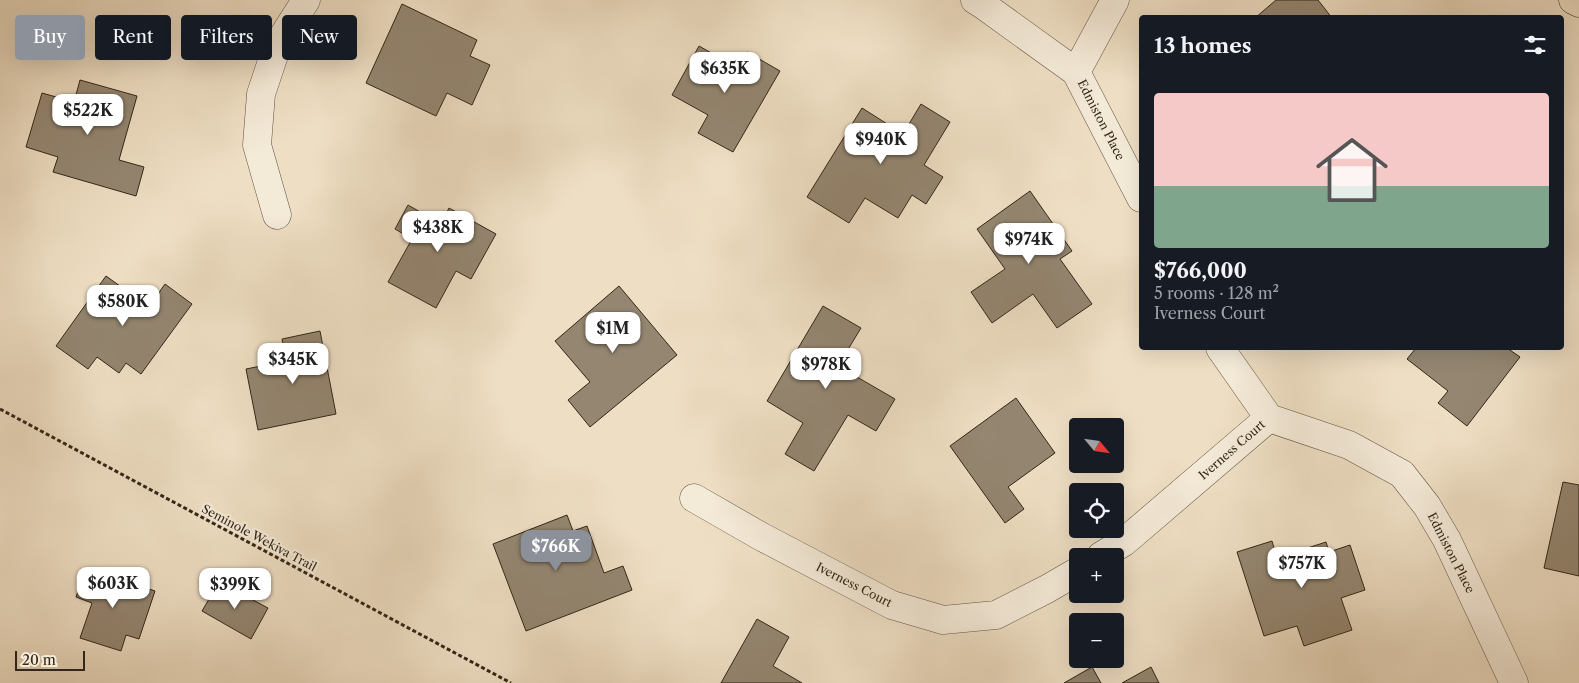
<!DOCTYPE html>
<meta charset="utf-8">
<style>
body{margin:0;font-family:"Libre Caslon Text",serif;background:#20242c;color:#f1f3f6;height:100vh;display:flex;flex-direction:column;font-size:19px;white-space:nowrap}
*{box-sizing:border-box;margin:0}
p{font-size:16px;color:#9ea1a6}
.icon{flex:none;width:28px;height:28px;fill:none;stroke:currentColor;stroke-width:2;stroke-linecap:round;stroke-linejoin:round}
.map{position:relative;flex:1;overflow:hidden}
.details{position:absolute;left:1139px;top:15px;width:425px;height:335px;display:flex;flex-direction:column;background:#171b24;border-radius:5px;box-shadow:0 5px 20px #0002}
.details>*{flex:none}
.guide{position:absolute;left:15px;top:15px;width:475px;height:45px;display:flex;gap:10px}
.needle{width:32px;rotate:119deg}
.controls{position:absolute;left:1069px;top:418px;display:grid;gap:10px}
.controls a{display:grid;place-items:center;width:55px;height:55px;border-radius:5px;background:#171b24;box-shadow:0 5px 20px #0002;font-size:25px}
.scale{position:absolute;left:15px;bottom:12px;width:70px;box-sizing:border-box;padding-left:5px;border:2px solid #322718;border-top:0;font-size:14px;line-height:18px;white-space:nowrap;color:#322718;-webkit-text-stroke:4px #f4ead8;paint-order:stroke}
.price{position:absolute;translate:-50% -42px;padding:0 11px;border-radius:10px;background:#fff;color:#222;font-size:16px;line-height:32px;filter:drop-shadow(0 1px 2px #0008)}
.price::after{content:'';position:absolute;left:50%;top:30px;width:15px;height:11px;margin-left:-8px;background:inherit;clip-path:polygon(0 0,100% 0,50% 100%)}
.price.current{background:#8c9099;color:#fff}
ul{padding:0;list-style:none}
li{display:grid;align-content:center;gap:10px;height:265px;padding:0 15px}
li span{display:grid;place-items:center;height:155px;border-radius:5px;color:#555}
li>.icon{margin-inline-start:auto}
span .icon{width:90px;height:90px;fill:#fffc;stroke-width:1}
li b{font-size:21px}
h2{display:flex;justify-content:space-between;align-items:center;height:60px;padding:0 15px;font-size:21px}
.tag{padding:0 18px;border-radius:5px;background:#171b24;box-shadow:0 5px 20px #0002;font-size:18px;line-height:45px}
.tag.current{background:#8c9099;color:#fff}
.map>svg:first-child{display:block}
</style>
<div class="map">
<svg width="1579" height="683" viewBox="0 0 1579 683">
<rect width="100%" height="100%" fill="#eedec3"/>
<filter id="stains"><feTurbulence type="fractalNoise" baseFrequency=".004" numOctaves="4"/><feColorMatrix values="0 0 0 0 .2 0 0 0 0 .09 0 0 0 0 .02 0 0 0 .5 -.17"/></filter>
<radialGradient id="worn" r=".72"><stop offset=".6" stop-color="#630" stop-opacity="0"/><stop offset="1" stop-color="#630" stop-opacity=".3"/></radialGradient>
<path fill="#948671" stroke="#322718" d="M1276,0H1318L1332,18H1255Z
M402,4L477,40L470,56L490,65L472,105L447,93L436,116L366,83Z
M699,46L738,68L747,52L780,71L733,152L698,133L708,115L672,95Z
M80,80L137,96L119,160L144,167L136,196L53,172L58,157L26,147L42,93L74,102Z
M921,104L950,122L924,165L943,177L926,204L912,195L898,218L865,198L849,223L807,197L862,108L903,134Z
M1030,191L1072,251L1060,259L1092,304L1057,328L1033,294L992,323L971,292L1005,269L977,229Z
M408,205L441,224L449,208L496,234L471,279L456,271L436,308L388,282L412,239L395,229Z
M106,276L149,307L165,284L192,304L141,374L126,363L119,373L97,357L88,369L56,346Z
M619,286L677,355L590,427L568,400L590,382L555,341Z
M823,306L861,328L838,366L895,399L876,431L848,415L814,471L785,454L803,423L767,401Z
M320,331L336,414L258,430L246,369L287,361L282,339Z
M1416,348H1507L1520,357L1467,426L1438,403L1448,391L1407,359Z
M1016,398L1055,453L1008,487L1024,509L1005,523L950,446Z
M1563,482L1579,485V576L1544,568Z
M567,515L573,531L587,526L604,573L623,566L632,590L526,631L493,544Z
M1272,541L1277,558L1326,542L1329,552L1350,545L1365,590L1341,598L1352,630L1304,646L1297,626L1264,636L1237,552Z
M86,568L155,591L139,639L126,635L121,651L80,638L92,603L76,597Z
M219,582L268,608L251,639L202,611Z
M757,619L789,637L773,666L802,683H721Z
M1092,667L1101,683H1064Z
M1151,667L1159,683H1122Z"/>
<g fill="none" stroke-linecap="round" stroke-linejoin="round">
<g stroke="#615543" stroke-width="29">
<path id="minor" d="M975,0L983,5L1076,72L1141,198
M1076,72L1115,0
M277,215L257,145L261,94L277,46L306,0
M1220,348L1269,418L1349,445L1402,474L1427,506L1447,540L1514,683
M694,498L762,537L892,605L943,620L996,615L1047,589L1078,571
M1101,556L1124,542L1269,418"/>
</g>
<g stroke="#322718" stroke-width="29">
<path id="major" d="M1573,0L1579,3"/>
</g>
<path stroke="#322718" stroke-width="3" stroke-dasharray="4 2.5" stroke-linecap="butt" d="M0,409L511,683"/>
<use href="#minor" stroke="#f4ead8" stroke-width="28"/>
<use href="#major" stroke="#eedec3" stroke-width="28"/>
</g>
<g text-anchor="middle" stroke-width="4.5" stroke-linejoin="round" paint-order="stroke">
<g font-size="12" fill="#322718" stroke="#f4ead8">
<text transform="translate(1101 120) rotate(63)" y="4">Edmiston Place</text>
<text transform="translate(1232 450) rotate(-41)" y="4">Iverness Court</text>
<text transform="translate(259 538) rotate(28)" y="4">Seminole Wekiva Trail</text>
<text transform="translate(1451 553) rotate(63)" y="4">Edmiston Place</text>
<text transform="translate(854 585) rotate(27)" y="4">Iverness Court</text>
</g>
</g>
<rect width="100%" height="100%" filter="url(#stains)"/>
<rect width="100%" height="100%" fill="url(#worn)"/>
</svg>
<div class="controls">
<a><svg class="needle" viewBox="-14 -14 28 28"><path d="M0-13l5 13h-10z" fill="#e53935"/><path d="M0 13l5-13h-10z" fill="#9ea1a6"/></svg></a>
<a><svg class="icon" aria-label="locate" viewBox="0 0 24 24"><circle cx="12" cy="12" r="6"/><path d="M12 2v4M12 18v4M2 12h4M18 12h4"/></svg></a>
<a>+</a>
<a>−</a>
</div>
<div class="scale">20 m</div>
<b class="price" style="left:725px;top:94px">$635K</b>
<b class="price" style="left:88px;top:136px">$522K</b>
<b class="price" style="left:881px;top:165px">$940K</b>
<b class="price" style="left:438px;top:253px">$438K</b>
<b class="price" style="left:1029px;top:265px">$974K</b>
<b class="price" style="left:123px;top:327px">$580K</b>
<b class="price" style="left:613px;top:354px">$1M</b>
<b class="price" style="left:293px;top:385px">$345K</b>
<b class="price" style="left:826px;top:390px">$978K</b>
<b class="price current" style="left:556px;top:572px">$766K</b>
<b class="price" style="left:1302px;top:589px">$757K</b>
<b class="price" style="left:113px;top:609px">$603K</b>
<b class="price" style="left:235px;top:610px">$399K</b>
<div class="guide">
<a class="tag current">Buy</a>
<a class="tag">Rent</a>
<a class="tag">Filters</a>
<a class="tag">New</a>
</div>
<section class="details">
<h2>13 homes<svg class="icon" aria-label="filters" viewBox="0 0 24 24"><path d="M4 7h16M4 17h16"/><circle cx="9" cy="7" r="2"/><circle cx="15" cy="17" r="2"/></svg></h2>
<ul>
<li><span style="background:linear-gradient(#f6c9c9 60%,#7fa58c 0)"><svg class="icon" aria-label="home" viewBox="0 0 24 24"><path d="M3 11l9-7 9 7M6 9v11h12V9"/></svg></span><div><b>$766,000</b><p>5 rooms · 128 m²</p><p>Iverness Court</p></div></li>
</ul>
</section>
</div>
